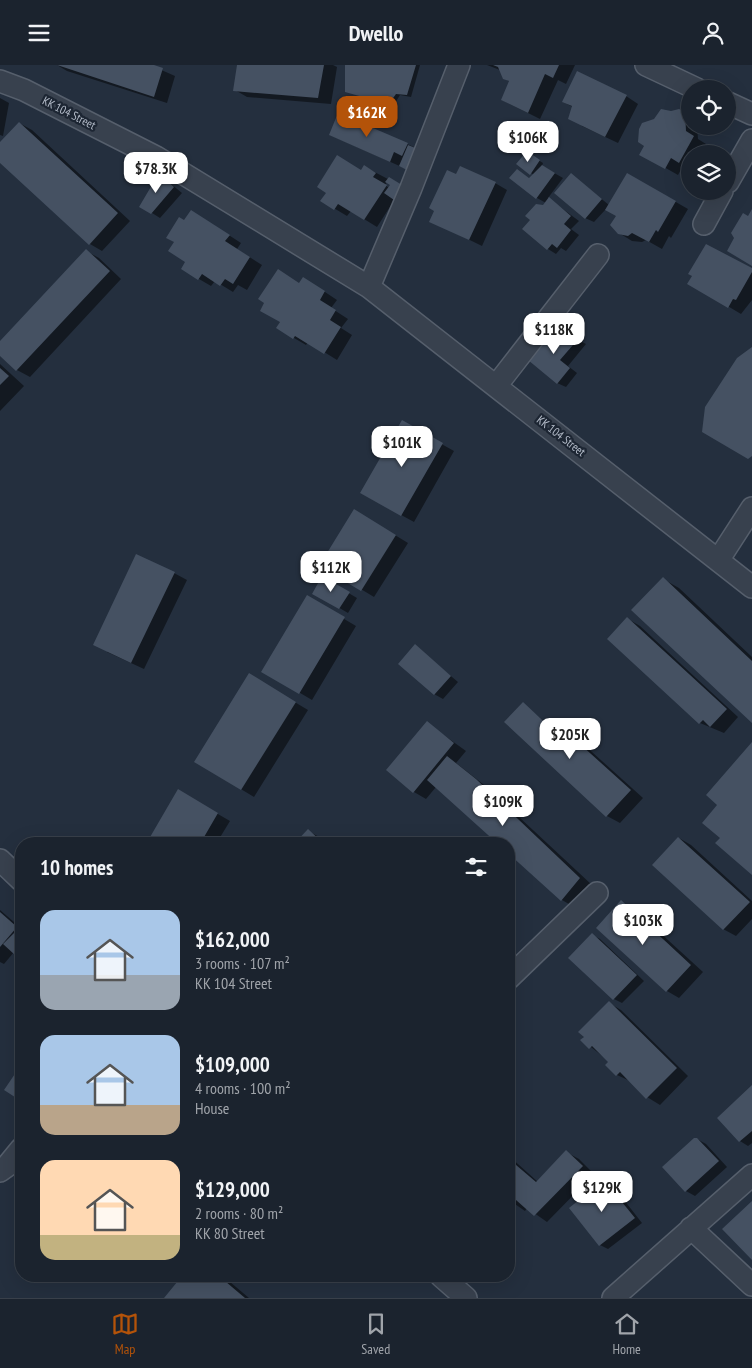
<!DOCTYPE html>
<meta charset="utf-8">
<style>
body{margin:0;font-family:"PT Sans Narrow",sans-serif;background:#242b36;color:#f1f3f6;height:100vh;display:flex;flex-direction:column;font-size:19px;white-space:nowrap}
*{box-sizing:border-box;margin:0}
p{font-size:16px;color:#a0a4aa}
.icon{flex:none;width:28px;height:28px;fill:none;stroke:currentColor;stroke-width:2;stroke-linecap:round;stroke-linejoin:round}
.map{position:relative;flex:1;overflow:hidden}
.side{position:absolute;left:15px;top:772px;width:500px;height:445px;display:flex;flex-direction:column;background:#1b232e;border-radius:20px;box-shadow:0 5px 20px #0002,0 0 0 1px #39404a}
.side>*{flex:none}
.buttons{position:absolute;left:681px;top:15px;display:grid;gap:10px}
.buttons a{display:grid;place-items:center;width:55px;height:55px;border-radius:50%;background:#1b232e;box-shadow:0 5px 20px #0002,0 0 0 1px #39404a;font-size:25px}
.price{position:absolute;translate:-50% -42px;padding:0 11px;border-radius:10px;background:#fff;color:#222;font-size:16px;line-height:32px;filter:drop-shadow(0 1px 2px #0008)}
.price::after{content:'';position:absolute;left:50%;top:30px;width:15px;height:11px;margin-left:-8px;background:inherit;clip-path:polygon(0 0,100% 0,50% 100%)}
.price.selected{background:#b45309;color:#fff}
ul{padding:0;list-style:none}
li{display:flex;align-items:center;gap:15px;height:125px;padding:0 25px}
li span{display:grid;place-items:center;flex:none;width:140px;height:100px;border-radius:15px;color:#555}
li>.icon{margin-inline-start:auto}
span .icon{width:60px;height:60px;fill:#fffc;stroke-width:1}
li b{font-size:21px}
h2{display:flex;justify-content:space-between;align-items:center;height:60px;padding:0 25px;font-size:21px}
header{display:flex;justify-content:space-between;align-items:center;height:65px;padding:0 25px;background:#1b232e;font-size:22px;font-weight:800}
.dock{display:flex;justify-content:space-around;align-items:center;height:70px;border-top:1px solid #39404a;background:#1b232e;font-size:14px;color:#a0a4aa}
.dock a{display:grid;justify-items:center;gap:2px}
.dock .selected{color:#b45309}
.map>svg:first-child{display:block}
</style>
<header><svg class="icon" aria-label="menu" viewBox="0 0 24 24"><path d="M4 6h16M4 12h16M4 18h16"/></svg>Dwello<svg class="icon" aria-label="person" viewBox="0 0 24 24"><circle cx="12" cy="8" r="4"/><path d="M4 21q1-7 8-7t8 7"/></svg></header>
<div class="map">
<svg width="752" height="1233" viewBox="0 0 752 1233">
<rect width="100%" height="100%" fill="#242f3e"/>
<path fill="#0007" fill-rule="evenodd" d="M57,0H150L175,11L167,38L67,6Z
M238,0H333L337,2L331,39L247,32L235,25Z
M347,0H420L411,32L400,30L395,38L375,35L347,26Z
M487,0H575L566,19L558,15L540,54L502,35L510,17L504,13L500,5Z
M626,31L638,39L618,78L582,61L573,42L563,37Z
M0,33L9,38L3,71L0,70Z
M679,45L690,52V61H697L698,74L706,79L700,89H690V103L684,99L678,110L641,89L671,47Z
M19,58L32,65L130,156L102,186L90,179L0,96V79Z
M330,70L407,79L416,83L404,103Z
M527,88L543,98L542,101L563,113L548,133L579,156L571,164L579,170L566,186L561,183L556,189L548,184L543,141L546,138L537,133L517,105L530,114L534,110L518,99Z
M365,102L405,123L395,134L377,162L351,146L347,151L322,136L362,107ZM387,117L392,119L389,123L385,120Z
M571,109L609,140L627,109L688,144L671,173L669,171L662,184L646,175L642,177L632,176L619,168L618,151L606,144L594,157L585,153Z
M160,110L182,128L160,153L141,141Z
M457,111L495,118L507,125L482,181L431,156Z
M204,154L241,178L237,184L262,200L247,225L238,220L233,227L215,216L211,221L199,214L187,197L185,157Z
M86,186L99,193L121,214L30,312L17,305L0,289V278Z
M752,204V235L741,249L689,218Z
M300,219L316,221L337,235L331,243L348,254L341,263L352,270L337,295L308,277L306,280L277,263Z
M556,264L586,279L568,301L577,308L566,322L557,318Z
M0,299L24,321L0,346Z
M402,357L454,386L414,457L361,428Z
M367,453L408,478L374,532L321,500Z
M174,508L187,515L144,604L107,587Z
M323,513L357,533L348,548L314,528Z
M663,514L679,523L752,592V656Z
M307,532L356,561L312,635L263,606Z
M628,554L640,561L738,652L724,668L700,658L609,574Z
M415,581L458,617L443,634L434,629Z
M261,617L308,645L254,732L196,697Z
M523,639L556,666L560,662L572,669L643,733L620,758L607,751Z
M427,658L466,686L456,698L488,723L592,820L574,842L562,835L509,787V779L436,722L426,734L414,727Z
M178,726L230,756L216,779H147Z
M308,766L321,773L327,779H296Z
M679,773L691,780L752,836V854L736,871L723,864Z
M621,837L634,844L703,907L679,933L667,926Z
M0,845L21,863V892L14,887L4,899L0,897Z
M592,870L600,874L644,916L622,938L614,934Z
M609,938L621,945L688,1011L660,1040L647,1032L630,1016L617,1010L610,997L582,975Z
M752,1022V1078L748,1081L740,1076L719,1053Z
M697,1074L706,1079L727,1102L695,1131L686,1126L664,1102Z
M566,1087L579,1094L594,1109L547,1157L527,1143L525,1146L509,1135V1091L538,1117Z
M605,1117L613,1121L642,1158L608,1184L600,1180Z
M184,1211H223L249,1233H165Z"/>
<path fill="#455162" d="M57,0H154L163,3L154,32Z
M237,0H324L318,33L233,26Z
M345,0H416L407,30L396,29L391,36L370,34L345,27Z
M493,0H559L553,13L545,9L528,48L501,35L509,16L503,14L498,2Z
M577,6L627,30L605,72L568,54L572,41L562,37Z
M661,44L671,46L679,44L685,47L686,66L694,71L679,98L671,93L665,104L639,90L644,81L638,77L639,64L642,58L654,54Z
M338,48L408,78L402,91L394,87L390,97L329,70Z
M19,57L118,148L89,180L0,98V77Z
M408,80L418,84L409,106L399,101Z
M527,86L540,95L530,110L516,99Z
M337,90L361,105L364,100L376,108L373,112L387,120L364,155L338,139L334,145L320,136L326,128L317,122Z
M542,100L555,108L536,134L509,113L517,104L529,113Z
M460,101L496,117L469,175L429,157L434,146L429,143L447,105L456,109Z
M159,108L174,122L151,149L139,142Z
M571,108L602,134L585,154L554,128Z
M627,108L676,136L658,167L656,165L649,177L632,168L628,171L618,169L610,160L616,151L605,145Z
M389,112L402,120L394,135L384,128L390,120L385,117Z
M549,132L571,151L564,159L571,165L557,183L552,179L547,185L522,164L530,155L525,151L536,139L543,140Z
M752,144V201L727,186L734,173L731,168L743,148L748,151Z
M191,145L230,170L225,176L250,192L233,219L225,214L220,221L202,209L198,215L181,204L185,197L168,186L174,177L166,173L179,152L184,155Z
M706,179L752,203V207L736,235L733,234L728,243L687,219L692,211L688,209Z
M86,184L110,206L16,306L0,291V276Z
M278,204L299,218L303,212L325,226L320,235L336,245L330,255L341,262L324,289L295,271L293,274L276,263L280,257L260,246L264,238L258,234Z
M555,263L579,273L560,295L570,303L557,319L528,295Z
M752,282V391L748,394L702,367L705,342L737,293Z
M0,303L9,311L0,320Z
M402,355L443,378L401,451L360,428Z
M354,444L396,470L361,526L319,501Z
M136,489L175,507L131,598L93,580Z
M322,511L350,527L339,544L312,529Z
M663,512L752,596V658L631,545Z
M307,530L345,552L299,629L261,607Z
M627,552L727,644L710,662L703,655L699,659L607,574Z
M415,579L451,611L434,630L398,599Z
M249,608L296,637L241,725L194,697Z
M523,637L554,666L560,661L631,725L606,752L504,657Z
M427,656L454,678L413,728L386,705Z
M752,677V810L715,778L720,773L702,758L717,740L706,730Z
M447,691L476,714L580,813L561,836L509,789V779H498L427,715Z
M178,724L218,748L200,779H146Z
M308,764L324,779H294Z
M678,772L750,837L723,865L652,800Z
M621,835L691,900L666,927L596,863Z
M0,847L17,862L0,882Z
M21,861V884L15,890L3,879Z
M592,868L637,910L613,935L568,893Z
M609,936L677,1003L646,1034L620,1007L616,1011L605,1000L608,997L592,981L589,984L580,975L584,972L578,967Z
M21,1000V1036L4,1025Z
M752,1020V1066L739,1077L717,1053Z
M694,1073H697L719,1096L685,1127L662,1102Z
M566,1085L583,1101L534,1151L516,1135L512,1140L509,1137V1094L536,1117Z
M604,1115L635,1153L599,1181L569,1143Z
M752,1136V1195L722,1164Z
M182,1211H219L245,1233H164Z"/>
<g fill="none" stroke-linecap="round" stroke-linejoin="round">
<g stroke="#565f6c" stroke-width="24">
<path id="minor" d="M646,0L697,24
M0,16L24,25L156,92L369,222L752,522
M728,38L752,49
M728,117L752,75
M704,159L722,126
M369,222L411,123L459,0
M496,321L598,190
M719,494L752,443
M0,795L21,815
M509,913L597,828
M0,1106L7,1101L21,1084
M691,1163L752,1220
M441,1211L466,1233
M613,1233L752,1110"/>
</g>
<use href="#minor" stroke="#38414e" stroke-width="21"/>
</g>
<g text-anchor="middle" stroke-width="4.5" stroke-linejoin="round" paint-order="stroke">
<g font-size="12" fill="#b4bcc9" stroke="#1d2633">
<text transform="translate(69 48) rotate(27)" y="4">KK 104 Street</text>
<text transform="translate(561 371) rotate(38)" y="4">KK 104 Street</text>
</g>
</g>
</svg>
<div class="buttons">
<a><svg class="icon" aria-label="locate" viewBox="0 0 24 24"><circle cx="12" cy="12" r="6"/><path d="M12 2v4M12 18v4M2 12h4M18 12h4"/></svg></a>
<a><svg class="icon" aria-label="layers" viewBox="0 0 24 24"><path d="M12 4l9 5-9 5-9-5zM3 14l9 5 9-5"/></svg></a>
</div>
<b class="price selected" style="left:367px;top:73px">$162K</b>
<b class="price" style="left:528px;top:98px">$106K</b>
<b class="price" style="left:156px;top:129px">$78.3K</b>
<b class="price" style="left:554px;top:290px">$118K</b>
<b class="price" style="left:402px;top:403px">$101K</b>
<b class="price" style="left:331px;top:528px">$112K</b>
<b class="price" style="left:570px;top:695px">$205K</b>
<b class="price" style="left:503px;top:762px">$109K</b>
<b class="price" style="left:643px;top:881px">$103K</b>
<b class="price" style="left:602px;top:1148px">$129K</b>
<section class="side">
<h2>10 homes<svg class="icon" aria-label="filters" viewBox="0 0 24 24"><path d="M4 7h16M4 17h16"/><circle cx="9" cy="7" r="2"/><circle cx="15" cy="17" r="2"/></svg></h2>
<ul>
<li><span style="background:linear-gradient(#a9c7e8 65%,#9aa5b1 0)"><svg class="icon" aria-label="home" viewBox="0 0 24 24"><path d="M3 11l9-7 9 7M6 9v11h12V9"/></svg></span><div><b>$162,000</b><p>3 rooms · 107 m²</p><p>KK 104 Street</p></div></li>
<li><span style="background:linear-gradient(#a9c7e8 70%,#b9a48a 0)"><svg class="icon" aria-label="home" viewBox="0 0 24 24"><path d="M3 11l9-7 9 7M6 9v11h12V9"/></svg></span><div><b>$109,000</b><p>4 rooms · 100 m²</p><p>House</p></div></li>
<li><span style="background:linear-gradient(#ffd9b3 75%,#c2b280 0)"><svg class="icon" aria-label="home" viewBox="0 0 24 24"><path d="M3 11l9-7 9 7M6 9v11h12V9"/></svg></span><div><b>$129,000</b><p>2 rooms · 80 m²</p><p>KK 80 Street</p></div></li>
</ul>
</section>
</div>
<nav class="dock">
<a class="selected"><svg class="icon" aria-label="map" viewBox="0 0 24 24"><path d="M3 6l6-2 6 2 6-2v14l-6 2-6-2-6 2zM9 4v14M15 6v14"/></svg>Map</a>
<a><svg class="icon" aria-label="saved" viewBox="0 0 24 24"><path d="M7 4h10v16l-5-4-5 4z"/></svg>Saved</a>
<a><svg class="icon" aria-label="home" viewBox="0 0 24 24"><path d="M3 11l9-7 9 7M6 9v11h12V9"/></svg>Home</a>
</nav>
